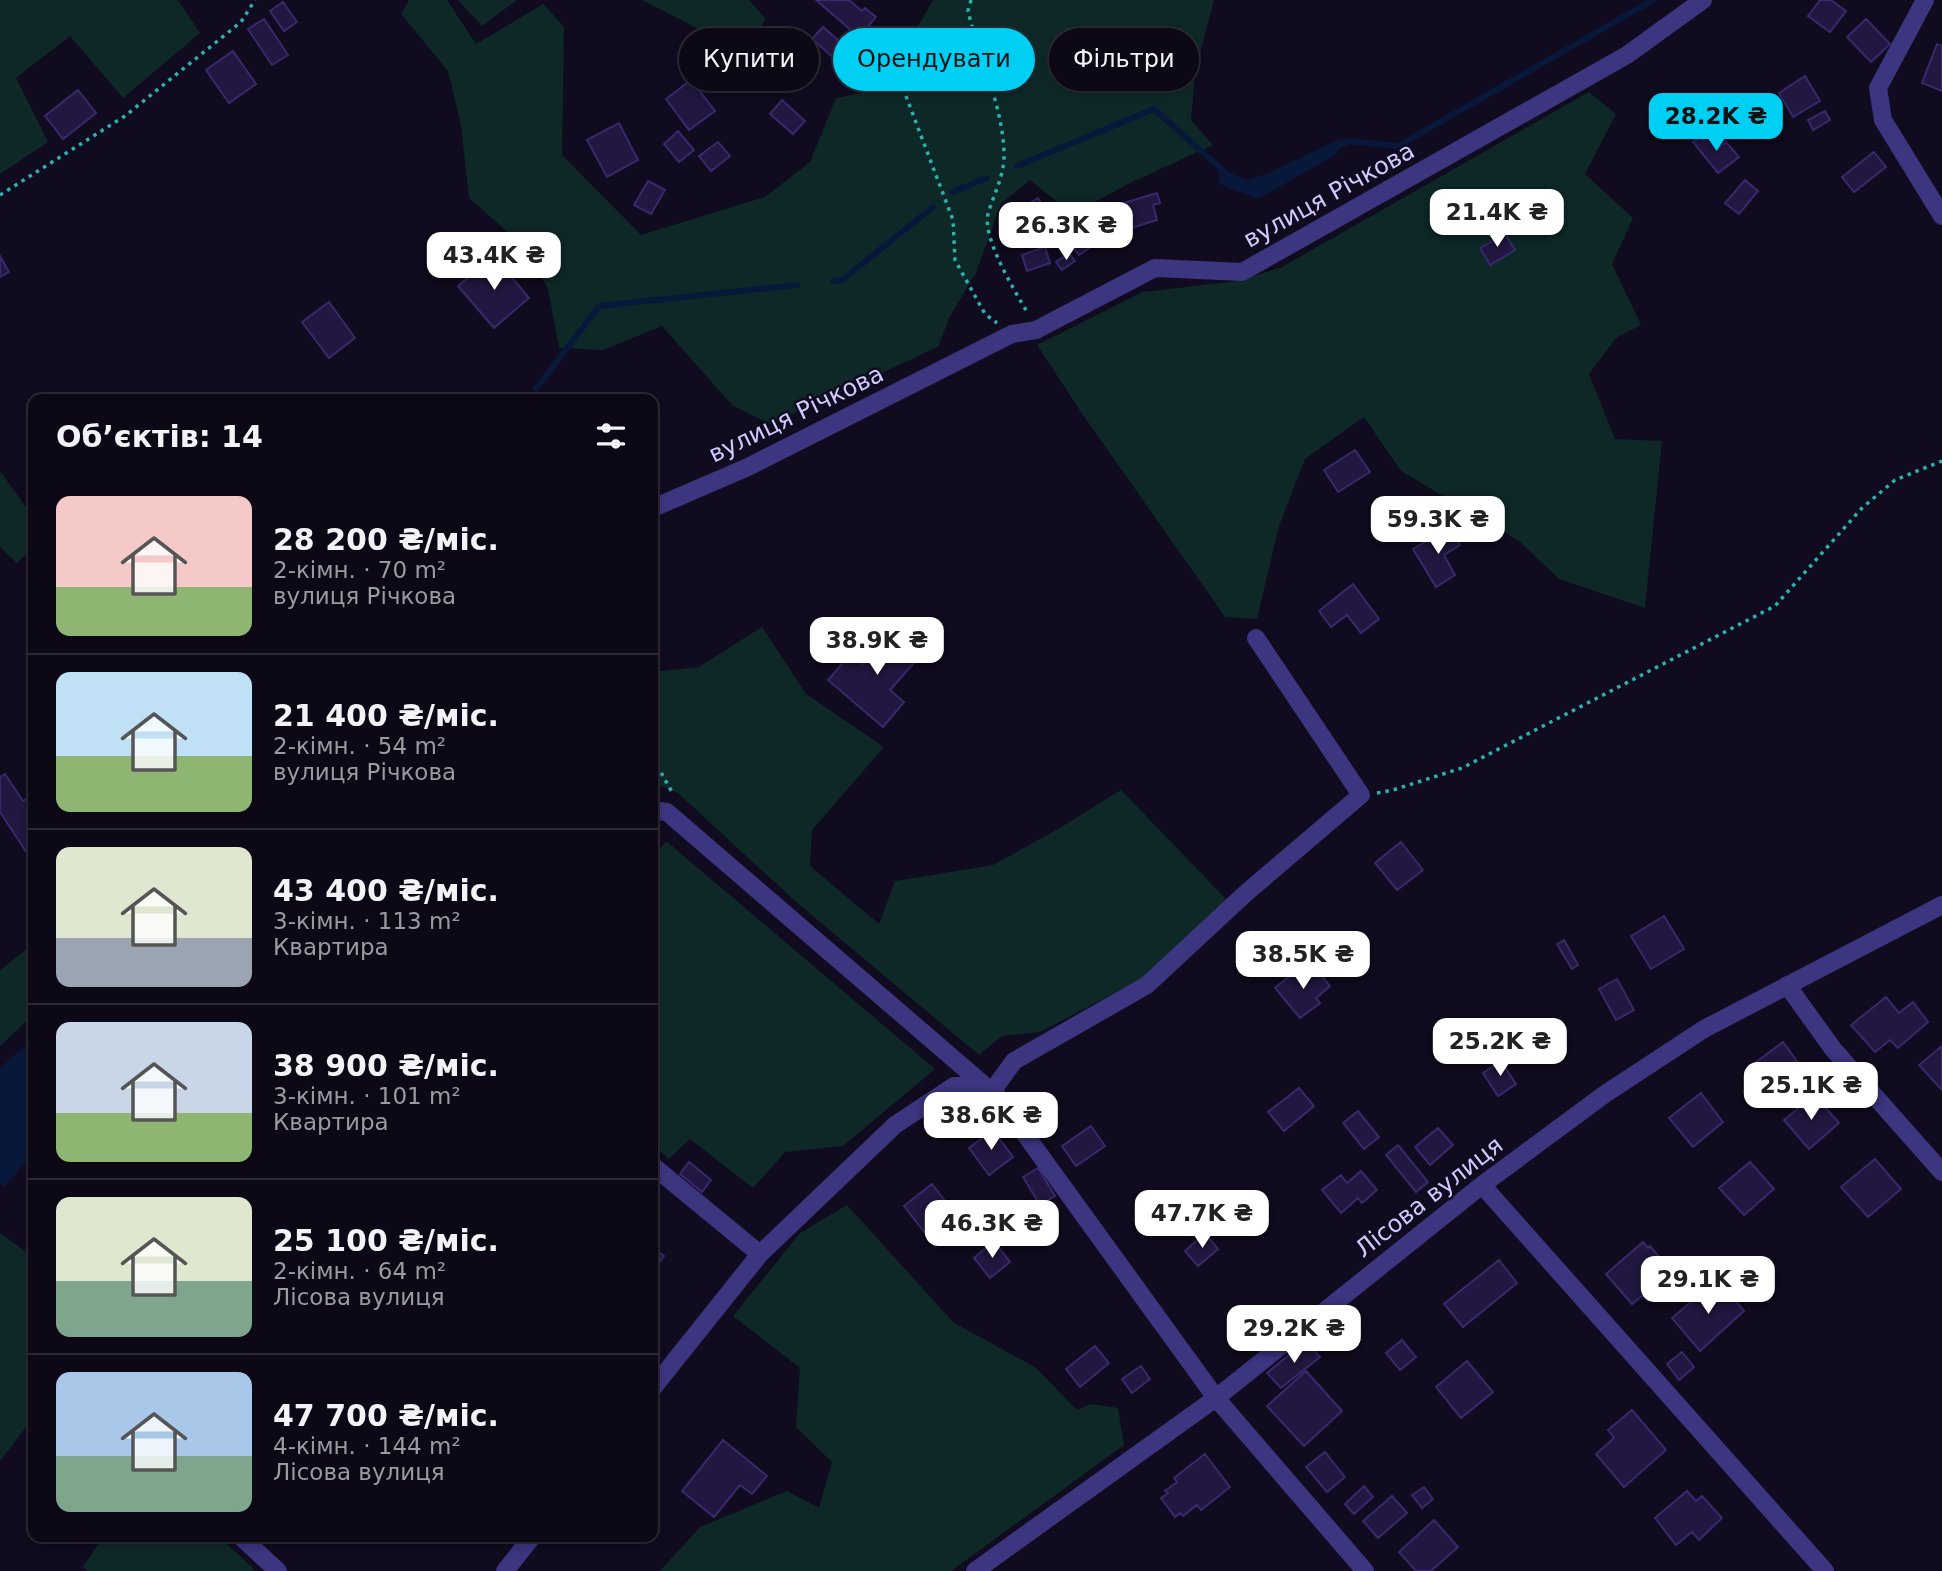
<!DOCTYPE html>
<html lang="uk">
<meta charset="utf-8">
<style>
body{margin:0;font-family:"DejaVu Sans",sans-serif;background:#15111f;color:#f1f3f6;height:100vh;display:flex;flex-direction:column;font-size:26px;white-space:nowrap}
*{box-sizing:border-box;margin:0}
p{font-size:23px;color:#9a9aa1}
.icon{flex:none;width:38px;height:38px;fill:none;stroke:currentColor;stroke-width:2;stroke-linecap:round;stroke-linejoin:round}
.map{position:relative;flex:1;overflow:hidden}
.details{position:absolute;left:28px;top:394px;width:630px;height:1148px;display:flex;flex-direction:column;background:#0c0816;border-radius:14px;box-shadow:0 4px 10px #0003,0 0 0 2px #2c2935}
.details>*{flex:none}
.banner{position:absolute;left:679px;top:28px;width:665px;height:63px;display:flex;gap:14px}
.price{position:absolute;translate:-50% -60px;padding:0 16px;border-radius:14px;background:#fff;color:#222;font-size:23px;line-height:46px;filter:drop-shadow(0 2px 4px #0008)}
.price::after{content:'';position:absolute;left:50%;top:42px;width:21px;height:16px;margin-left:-10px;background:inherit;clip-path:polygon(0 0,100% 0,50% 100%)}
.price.current{background:#00cff4;color:#111}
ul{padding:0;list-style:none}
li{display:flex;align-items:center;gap:21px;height:175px;padding:0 28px}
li+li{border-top:2px solid #2c2935}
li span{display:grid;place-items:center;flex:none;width:196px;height:140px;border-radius:14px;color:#555}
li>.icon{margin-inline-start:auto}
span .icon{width:84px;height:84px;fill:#fffc;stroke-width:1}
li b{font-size:30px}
h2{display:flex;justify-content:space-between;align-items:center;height:84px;padding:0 28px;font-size:30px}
.pill{padding:0 24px;border-radius:32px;background:#0c0816;box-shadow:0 4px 10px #0003,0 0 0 2px #2c2935;font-size:24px;line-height:63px}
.pill.current{background:#00cff4;color:#111}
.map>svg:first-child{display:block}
</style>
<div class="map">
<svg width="1942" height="1571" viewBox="0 0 1942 1571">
<rect width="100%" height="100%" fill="#100b1e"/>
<path fill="#0e2828" d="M0,0H178L200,33L123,98L70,36L16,78L48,142L0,174Z
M409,0H447L476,44L543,4L564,27L562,155L641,235L765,197L810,162L836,98L873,91L916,30L933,0H1214L1195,72L1191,120L1213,145L1130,183L1072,214L1030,180L1001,204L976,273L950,316L938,347L771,424L733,406L662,326L603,350L559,348L548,288L517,240L469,198L461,125L448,71L401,14Z
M458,0H517L482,26Z
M642,0H749L766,19L741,51Z
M1589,92L1616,114L1585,174L1633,218L1612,264L1641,325L1617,337L1589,374L1615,439L1662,441L1645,608L1559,579L1519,541L1401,471L1364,417L1305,459L1279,526L1257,619L1225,617L1081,412L1037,345L1143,292L1238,281L1282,267Z
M0,471L33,517V548L17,563L0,547Z
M762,627L806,694L884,747L812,830L810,866L879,924L895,881L993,865L1060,828L1121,790L1227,900L1170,964L1040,1032L1002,1036L979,1055L795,901L679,794L653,782V672L699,667Z
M666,841L935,1069L843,1146L785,1152L753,1188L690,1139L669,1159L653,1145V858Z
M33,944V1015L0,1046V970Z
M847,1205L954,1323L1035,1367L1077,1410L1090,1404L1118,1408L1124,1445L951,1571H660L700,1527L787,1491L819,1508L832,1462L796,1427L800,1368L733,1316L800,1233Z
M0,1233L33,1257V1418L0,1461Z
M218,1536L254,1569L252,1571H88L83,1567L103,1537Z"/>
<path fill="#08183b" d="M1341,138L1337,154L1258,199L1219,184L1220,169L1247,180L1269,173Z
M33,1039V1154L5,1186L0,1184V1068Z"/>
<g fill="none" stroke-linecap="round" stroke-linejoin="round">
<path stroke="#08183b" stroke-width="6" d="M1332,149L1348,141L1398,146L1653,0
M1017,166L1154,109L1228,175
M952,192L987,178
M833,281L842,280L933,207
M536,389L599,306L797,285"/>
</g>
<path fill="#211740" stroke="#39296c" stroke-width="2" d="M816,0H849L862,11L865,8L876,17L859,37Z
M1820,0H1831L1846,11L1830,32L1808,16Z
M283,2L297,22L284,31L270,11Z
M264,19L288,55L272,65L248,29Z
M1866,19L1890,44L1871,62L1847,37Z
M823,27L852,52L842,65L812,39Z
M1937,44L1942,46V91L1922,83Z
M233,51L256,84L229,103L206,70Z
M1805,76L1820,101L1793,117L1779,93Z
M691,80L715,111L689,130L666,99Z
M78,90L96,113L63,139L45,116Z
M782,100L805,121L793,134L770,114Z
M1825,111L1830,120L1813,130L1808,120Z
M619,123L638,160L607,177L587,140Z
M678,131L694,150L679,162L664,144Z
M1705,133L1718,149L1726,142L1739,157L1718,173L1693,142Z
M718,142L730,156L711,171L699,156Z
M1874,152L1886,167L1854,192L1842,177Z
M1745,180L1758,191L1739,214L1725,203Z
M648,181L665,190L651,214L634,205Z
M1157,193L1160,203L1153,205L1157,220L1131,228L1124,203Z
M1038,198L1056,227L1039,239L1020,209Z
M1077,229L1091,247L1079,255L1066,238Z
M1505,234L1515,250L1490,265L1480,248Z
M1045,247L1050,263L1027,271L1022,255Z
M1069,253L1075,261L1062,270L1056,262Z
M0,256L9,272L0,277Z
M494,256L529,298L494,328L458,286Z
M329,302L355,338L329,358L302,322Z
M1355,450L1370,472L1338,492L1324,470Z
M1449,527L1460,545L1444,555L1455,575L1436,587L1413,549Z
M1353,584L1379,619L1361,633L1347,615L1331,627L1319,611Z
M893,629L922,654L890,690L904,702L883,727L828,680L851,654L863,664Z
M5,774L23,801L33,795V850L27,853L0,812V777Z
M1401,842L1423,870L1397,890L1375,863Z
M1664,916L1684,949L1651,969L1631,936Z
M1564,940L1578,965L1572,969L1557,944Z
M1301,967L1309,977L1317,970L1330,986L1316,998L1320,1003L1300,1018L1275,988Z
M1617,979L1634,1010L1616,1020L1599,989Z
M1886,997L1899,1013L1913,1002L1928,1022L1898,1048L1890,1040L1875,1052L1851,1025Z
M1783,1042L1802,1068L1770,1091L1752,1065Z
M1942,1046V1090L1919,1065Z
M1501,1061L1516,1084L1498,1096L1483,1073Z
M1299,1088L1314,1106L1284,1131L1268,1112Z
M1701,1093L1723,1122L1693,1147L1669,1118Z
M1814,1095L1839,1123L1809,1149L1784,1120Z
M1358,1111L1379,1137L1364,1149L1343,1123Z
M1091,1126L1105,1146L1076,1166L1062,1146Z
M1438,1128L1453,1145L1430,1165L1415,1147Z
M993,1130L1013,1157L989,1175L969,1148Z
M1398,1145L1428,1182L1416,1192L1386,1155Z
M1875,1159L1901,1189L1868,1217L1841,1187Z
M689,1162L711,1180L702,1192L680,1174Z
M1750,1162L1774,1189L1744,1215L1719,1188Z
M1038,1168L1055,1196L1040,1205L1023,1177Z
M1361,1171L1377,1190L1362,1203L1358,1198L1341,1213L1322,1190L1341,1175L1347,1183Z
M932,1184L963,1224L935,1246L904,1206Z
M1205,1233L1218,1249L1198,1266L1185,1251Z
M994,1241L1010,1262L990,1278L974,1258Z
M1643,1242L1648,1248L1650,1246L1675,1276L1648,1301L1643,1295L1632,1304L1606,1274Z
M653,1248L664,1256L653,1271Z
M1499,1260L1517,1283L1463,1327L1444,1304Z
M1713,1283L1721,1292L1725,1288L1744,1311L1700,1351L1672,1318Z
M1402,1340L1416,1357L1400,1370L1386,1353Z
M1306,1341L1320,1357L1281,1388L1267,1373Z
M1095,1346L1109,1363L1080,1387L1066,1369Z
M1682,1352L1694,1367L1679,1380L1667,1364Z
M1467,1361L1493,1392L1461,1418L1436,1387Z
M1141,1366L1150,1379L1132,1393L1122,1379Z
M1306,1371L1342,1411L1304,1446L1267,1406Z
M1632,1410L1666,1450L1624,1487L1596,1454L1614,1438L1608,1430Z
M723,1440L767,1476L752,1494L740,1485L714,1517L682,1491Z
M1325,1452L1345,1477L1327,1492L1306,1467Z
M1205,1454L1230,1487L1201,1510L1197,1505L1183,1516L1180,1513L1175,1517L1161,1498L1168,1493L1165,1491L1177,1482L1174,1478Z
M1364,1486L1373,1497L1354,1514L1345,1504Z
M1424,1487L1433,1499L1422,1508L1412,1495Z
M1687,1491L1696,1501L1702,1496L1722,1518L1699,1540L1692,1532L1676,1545L1655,1518Z
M1392,1496L1407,1513L1378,1538L1363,1521Z
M1434,1520L1458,1547L1431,1571H1416L1399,1552Z"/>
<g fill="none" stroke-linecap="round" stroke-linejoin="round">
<path stroke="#2ab2b0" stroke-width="3.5" stroke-dasharray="3.5 5" stroke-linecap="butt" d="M971,0L968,11C979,58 1002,103 1004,152C1005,175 994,193 988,214C982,238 1015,291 1027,312
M906,96L953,220L955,260L985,314L997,323
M0,195L125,116L241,22L255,0
M653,758L673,794
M1377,793L1393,790L1462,768L1775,606L1862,508L1895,480L1942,461"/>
<path stroke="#3c357f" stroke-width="18" d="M1925,0L1878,88L1883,120L1942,216
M653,508L748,467L1012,334L1036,330L1155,268L1242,272L1627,55L1703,0
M653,810L667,812L984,1085
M1787,985L1833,1049L1942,1172
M993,1090L1014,1061L1147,985L1246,893L1361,795L1256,638
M653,1166L760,1254
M1482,1185L1825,1571
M653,1388L760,1254L895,1125L954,1086L984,1085L993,1090L1216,1398L1365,1571
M240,1536L278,1571
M505,1571L533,1536
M975,1571L1216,1398L1482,1185L1605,1094L1704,1029L1942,905"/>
</g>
<g text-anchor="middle" stroke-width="5" stroke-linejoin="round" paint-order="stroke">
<g font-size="24" fill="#d2c9ff" stroke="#100b1e">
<text transform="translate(1329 195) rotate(-29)" y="8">вулиця Річкова</text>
<text transform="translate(796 414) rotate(-26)" y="8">вулиця Річкова</text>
<text transform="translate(1429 1197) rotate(-38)" y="8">Лісова вулиця</text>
</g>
</g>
</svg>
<b class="price current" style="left:1716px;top:153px">28.2K ₴</b>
<b class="price" style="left:1497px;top:249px">21.4K ₴</b>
<b class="price" style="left:1066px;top:262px">26.3K ₴</b>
<b class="price" style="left:494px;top:292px">43.4K ₴</b>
<b class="price" style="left:1438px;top:556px">59.3K ₴</b>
<b class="price" style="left:877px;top:677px">38.9K ₴</b>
<b class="price" style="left:1303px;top:991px">38.5K ₴</b>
<b class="price" style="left:1500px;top:1078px">25.2K ₴</b>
<b class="price" style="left:1811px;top:1122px">25.1K ₴</b>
<b class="price" style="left:991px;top:1152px">38.6K ₴</b>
<b class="price" style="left:1202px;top:1250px">47.7K ₴</b>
<b class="price" style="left:992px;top:1260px">46.3K ₴</b>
<b class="price" style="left:1708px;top:1316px">29.1K ₴</b>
<b class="price" style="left:1294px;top:1365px">29.2K ₴</b>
<div class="banner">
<a class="pill">Купити</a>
<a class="pill current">Орендувати</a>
<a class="pill">Фільтри</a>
</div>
<section class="details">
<h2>Об’єктів: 14<svg class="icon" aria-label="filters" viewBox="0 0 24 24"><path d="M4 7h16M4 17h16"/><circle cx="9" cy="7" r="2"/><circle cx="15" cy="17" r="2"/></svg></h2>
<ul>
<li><span style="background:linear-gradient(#f6c9c9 65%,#8fb573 0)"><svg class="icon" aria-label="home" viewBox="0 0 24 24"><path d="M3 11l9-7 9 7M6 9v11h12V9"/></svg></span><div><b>28 200 ₴/міс.</b><p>2-кімн. · 70 m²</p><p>вулиця Річкова</p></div></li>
<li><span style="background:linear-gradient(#bfe0f5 60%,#8fb573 0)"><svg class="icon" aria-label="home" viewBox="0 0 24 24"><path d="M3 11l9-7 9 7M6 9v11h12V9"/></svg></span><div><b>21 400 ₴/міс.</b><p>2-кімн. · 54 m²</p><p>вулиця Річкова</p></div></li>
<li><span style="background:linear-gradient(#dfe7d0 65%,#9aa5b1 0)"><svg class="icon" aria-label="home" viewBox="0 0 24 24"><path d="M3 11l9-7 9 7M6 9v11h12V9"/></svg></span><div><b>43 400 ₴/міс.</b><p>3-кімн. · 113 m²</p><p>Квартира</p></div></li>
<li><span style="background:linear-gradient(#c9d6e8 65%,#8fb573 0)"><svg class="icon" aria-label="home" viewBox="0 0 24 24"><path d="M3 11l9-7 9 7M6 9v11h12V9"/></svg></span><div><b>38 900 ₴/міс.</b><p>3-кімн. · 101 m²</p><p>Квартира</p></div></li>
<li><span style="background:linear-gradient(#dfe7d0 60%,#7fa58c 0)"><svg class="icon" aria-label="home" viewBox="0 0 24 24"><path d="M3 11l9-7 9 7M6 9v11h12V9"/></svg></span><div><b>25 100 ₴/міс.</b><p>2-кімн. · 64 m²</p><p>Лісова вулиця</p></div></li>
<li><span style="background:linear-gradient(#a9c7e8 60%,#7fa58c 0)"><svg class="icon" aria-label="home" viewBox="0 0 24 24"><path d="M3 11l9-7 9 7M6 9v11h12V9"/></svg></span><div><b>47 700 ₴/міс.</b><p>4-кімн. · 144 m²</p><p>Лісова вулиця</p></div></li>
</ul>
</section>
</div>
